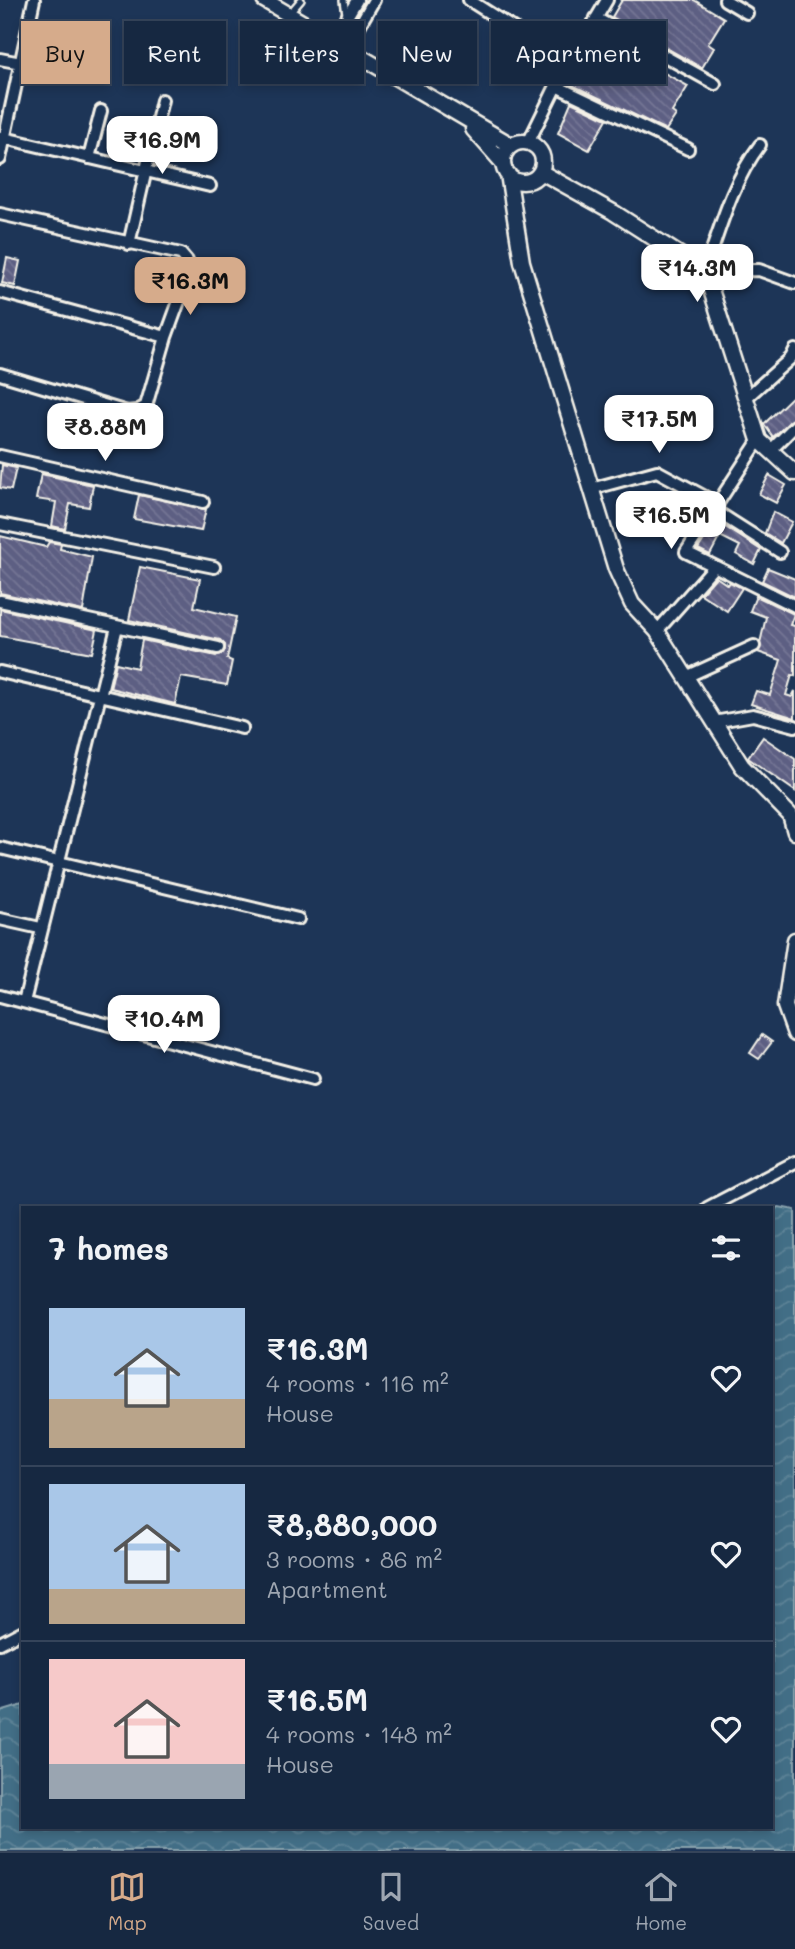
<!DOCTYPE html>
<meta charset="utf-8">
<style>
body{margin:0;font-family:Mali,sans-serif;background:#23344c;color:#f1f3f6;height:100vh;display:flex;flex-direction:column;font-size:26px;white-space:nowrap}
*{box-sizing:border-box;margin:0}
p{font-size:23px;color:#9ea6b1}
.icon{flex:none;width:38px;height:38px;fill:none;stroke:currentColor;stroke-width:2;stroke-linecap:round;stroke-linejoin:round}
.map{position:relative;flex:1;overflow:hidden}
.sheet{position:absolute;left:21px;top:1206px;width:752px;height:623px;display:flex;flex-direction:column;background:#162841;border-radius:0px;box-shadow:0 4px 10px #0003,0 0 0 2px #35445a}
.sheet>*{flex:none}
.banner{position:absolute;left:21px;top:21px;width:754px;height:63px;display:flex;gap:14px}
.price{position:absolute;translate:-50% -60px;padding:0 16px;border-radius:14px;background:#fff;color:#222;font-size:23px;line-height:46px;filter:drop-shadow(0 2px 4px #0008)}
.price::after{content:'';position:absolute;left:50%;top:42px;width:21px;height:16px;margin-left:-10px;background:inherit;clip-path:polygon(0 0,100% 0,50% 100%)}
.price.active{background:#d6ab8b;color:#111}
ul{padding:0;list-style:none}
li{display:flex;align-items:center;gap:21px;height:175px;padding:0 28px}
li+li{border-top:2px solid #35445a}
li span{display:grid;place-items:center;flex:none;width:196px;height:140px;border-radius:0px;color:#555}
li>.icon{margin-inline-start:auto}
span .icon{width:84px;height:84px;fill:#fffc;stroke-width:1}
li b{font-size:30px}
h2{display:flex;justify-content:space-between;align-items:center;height:84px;padding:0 28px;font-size:30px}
.tag{padding:0 24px;border-radius:0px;background:#162841;box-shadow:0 4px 10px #0003,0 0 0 2px #35445a;font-size:24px;line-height:63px}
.tag.active{background:#d6ab8b;color:#111}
.tabs{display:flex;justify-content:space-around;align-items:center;height:98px;border-top:2px solid #35445a;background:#162841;font-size:19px;color:#9ea6b1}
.tabs a{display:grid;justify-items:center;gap:4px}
.tabs .active{color:#d6ab8b}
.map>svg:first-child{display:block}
</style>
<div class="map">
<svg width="795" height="1851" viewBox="0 0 795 1851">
<defs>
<pattern id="water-waves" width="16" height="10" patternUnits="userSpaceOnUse" patternTransform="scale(1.75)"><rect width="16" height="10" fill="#426e86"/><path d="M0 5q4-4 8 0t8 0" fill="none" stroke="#5e8397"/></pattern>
<pattern id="building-back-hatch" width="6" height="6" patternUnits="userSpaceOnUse" patternTransform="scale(1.75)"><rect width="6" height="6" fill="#5d5f83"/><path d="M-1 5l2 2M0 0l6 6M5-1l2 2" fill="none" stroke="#757695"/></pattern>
</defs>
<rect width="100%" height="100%" fill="#1d3557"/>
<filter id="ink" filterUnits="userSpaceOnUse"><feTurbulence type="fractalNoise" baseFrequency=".0143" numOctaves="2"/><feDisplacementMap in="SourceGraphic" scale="14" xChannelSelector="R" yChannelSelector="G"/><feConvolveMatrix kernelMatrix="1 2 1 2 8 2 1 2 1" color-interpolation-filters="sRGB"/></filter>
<g filter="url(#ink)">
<path fill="url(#water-waves)" stroke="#89a2ad" stroke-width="2" d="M779,1207L795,1210V1851H0V1712L23,1705V1827H772V1212Z"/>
<path fill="url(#building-back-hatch)" stroke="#f4f1e8" stroke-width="2" d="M622,0H694L724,18L708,44L714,48L702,68L612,17Z
M599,37L688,86L672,112L676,115L666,130L570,84Z
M571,102L607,119L589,150L558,133Z
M7,258L20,261L15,286L2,283Z
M795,394V418L773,437L764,424Z
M2,465L16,468L11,490L0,488Z
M41,474L93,485L89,507L70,504L65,529L52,526L56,502L36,499Z
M769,475L786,485L776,503L759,494Z
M139,495L206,509L201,531L134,519Z
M773,512L792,522L781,543L765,533Z
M716,521L761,550L754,564L736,554L740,546L720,536L710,555L698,549Z
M0,536L46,547L49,542L61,544L60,549L92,557L83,611L0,593Z
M140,567L200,579L194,607L236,617L227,659L232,661L227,685L181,677L175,704L110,688L116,663L137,668L142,640L216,656L225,650V645L220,640L129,620Z
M768,568L795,579V597L762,581Z
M716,577L728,585L730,582L742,588L727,611L701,594Z
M756,596L794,614L790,625L795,626V676L792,675L786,695L792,697L795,691V718L751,704L756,691L770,695L781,660L758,652L766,617L750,611Z
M0,609L97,630L92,653L0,636Z
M763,737L795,759V791L748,758Z
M762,1035L772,1042L759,1059L750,1053Z"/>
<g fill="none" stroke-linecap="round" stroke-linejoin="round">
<g stroke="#f4f1e8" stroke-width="10">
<path id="service" d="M344,0L346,14
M289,14L301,0"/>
</g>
<g stroke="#f4f1e8" stroke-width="16">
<path id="minor" d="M469,0L569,64
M725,0L747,13
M596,18L715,84
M334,39L357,0
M347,47L374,0
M0,59L21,63
M556,86L688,149
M0,137L210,186
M528,143L556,86L607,0
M760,145C732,182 720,228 705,271L759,270L795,283
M89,158L101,111
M0,159L34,0
M0,214L181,254L187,261L190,271L166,337L146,406L137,411L127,412L0,374
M129,244L162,100
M0,292L166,337
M746,398L791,358L795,350
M759,440L686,552L795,606
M770,451L795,426
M0,456L203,502
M591,489L657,471L718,504
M714,510L780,552
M0,524L214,567
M0,601L218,648
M657,631L713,568
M0,672L242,728
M686,677L754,646
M714,722L753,715L795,726
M0,848L298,919
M0,919L40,928
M0,996L313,1079
M24,1002L117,627
M707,1208L795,1162
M0,1643L23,1631"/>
</g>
<g stroke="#f4f1e8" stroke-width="19">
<path id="tertiary" d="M264,0L511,145
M473,129L503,163
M503 162a20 20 0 1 1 40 0a20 20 0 1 1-40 0Z
M541,172L613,212L705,271L759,440L795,473
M508,174L522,262L616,569L632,604L657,631L742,766L790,815L795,832
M795,940L785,1006L795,1034"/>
</g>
<use href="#service" stroke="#1d3557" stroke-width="5"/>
<use href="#minor" stroke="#1d3557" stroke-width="10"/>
<use href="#tertiary" stroke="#1d3557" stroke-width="14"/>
</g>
</g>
</svg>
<b class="price" style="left:162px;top:176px">₹16.9M</b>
<b class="price" style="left:697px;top:304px">₹14.3M</b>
<b class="price active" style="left:190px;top:317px">₹16.3M</b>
<b class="price" style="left:659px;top:455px">₹17.5M</b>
<b class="price" style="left:105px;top:463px">₹8.88M</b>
<b class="price" style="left:671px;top:551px">₹16.5M</b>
<b class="price" style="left:164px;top:1055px">₹10.4M</b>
<div class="banner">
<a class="tag active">Buy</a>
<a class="tag">Rent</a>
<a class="tag">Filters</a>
<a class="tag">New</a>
<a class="tag">Apartment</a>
</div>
<section class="sheet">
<h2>7 homes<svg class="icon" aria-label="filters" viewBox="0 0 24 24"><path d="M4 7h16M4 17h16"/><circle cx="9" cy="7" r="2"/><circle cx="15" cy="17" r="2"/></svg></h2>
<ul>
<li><span style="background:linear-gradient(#a9c7e8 65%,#b9a48a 0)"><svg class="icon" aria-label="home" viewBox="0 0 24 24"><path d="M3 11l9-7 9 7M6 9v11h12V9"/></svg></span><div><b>₹16.3M</b><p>4 rooms · 116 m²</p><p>House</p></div><svg class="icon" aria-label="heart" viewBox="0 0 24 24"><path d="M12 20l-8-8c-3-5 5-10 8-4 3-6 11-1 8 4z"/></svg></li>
<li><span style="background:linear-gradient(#a9c7e8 75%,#b9a48a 0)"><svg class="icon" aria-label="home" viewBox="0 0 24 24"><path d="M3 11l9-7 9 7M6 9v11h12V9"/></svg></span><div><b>₹8,880,000</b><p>3 rooms · 86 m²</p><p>Apartment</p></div><svg class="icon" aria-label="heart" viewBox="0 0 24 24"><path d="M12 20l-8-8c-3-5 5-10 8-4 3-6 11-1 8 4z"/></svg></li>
<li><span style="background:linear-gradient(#f6c9c9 75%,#9aa5b1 0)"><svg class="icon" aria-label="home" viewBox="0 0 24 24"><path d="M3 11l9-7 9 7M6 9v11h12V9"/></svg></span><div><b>₹16.5M</b><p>4 rooms · 148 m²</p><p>House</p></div><svg class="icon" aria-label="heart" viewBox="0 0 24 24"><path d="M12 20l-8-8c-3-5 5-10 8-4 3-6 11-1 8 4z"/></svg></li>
</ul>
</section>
</div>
<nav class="tabs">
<a class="active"><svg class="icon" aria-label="map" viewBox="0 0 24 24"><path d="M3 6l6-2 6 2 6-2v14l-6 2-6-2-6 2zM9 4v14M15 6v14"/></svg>Map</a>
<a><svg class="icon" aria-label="saved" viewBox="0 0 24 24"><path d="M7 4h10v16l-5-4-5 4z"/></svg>Saved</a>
<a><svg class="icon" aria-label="home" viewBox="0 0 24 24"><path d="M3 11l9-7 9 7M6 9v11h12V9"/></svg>Home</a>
</nav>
